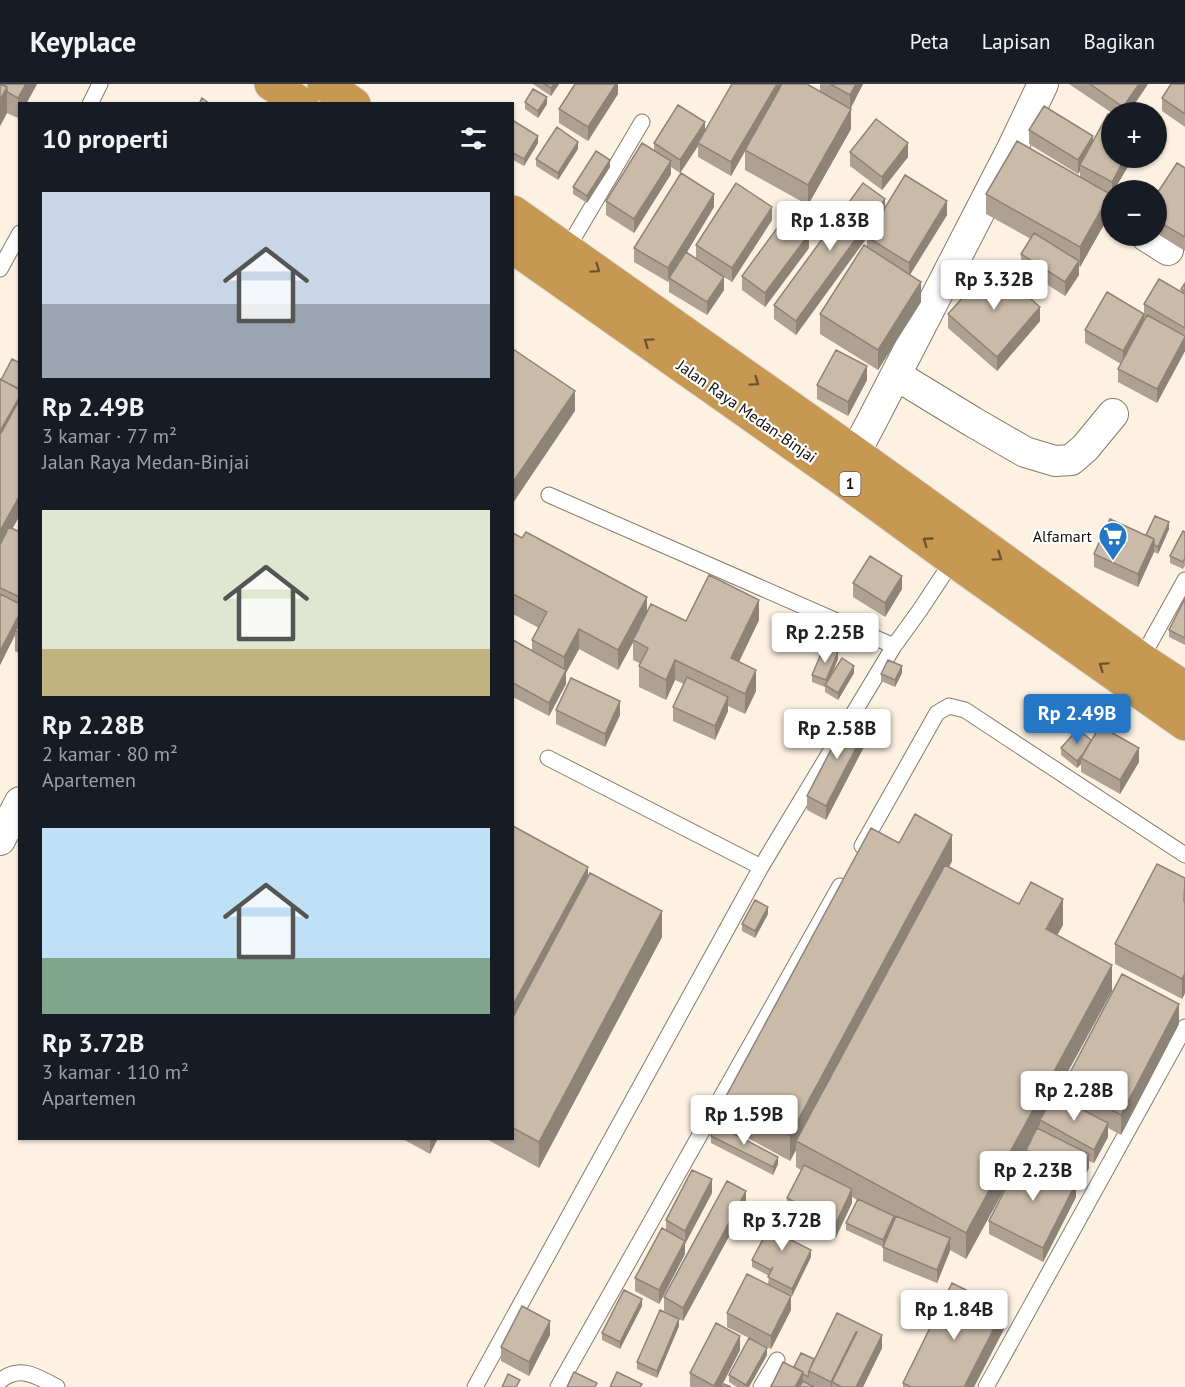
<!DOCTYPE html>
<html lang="id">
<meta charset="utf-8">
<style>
body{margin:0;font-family:"PT Sans",sans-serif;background:#242831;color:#f1f3f6;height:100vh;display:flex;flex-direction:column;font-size:22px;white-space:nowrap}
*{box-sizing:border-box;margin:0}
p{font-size:20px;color:#9ea1a6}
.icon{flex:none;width:33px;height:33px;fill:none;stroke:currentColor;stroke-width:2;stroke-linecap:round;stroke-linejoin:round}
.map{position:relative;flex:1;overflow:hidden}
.details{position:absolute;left:18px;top:18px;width:496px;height:1038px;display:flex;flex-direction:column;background:#171b24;border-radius:0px;box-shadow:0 2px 4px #0004}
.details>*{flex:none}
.controls{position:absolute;left:1101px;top:18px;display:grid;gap:12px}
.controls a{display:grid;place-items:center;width:66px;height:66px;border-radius:50%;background:#171b24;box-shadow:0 2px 4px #0004;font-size:30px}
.price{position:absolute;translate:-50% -51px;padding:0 14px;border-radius:6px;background:#fff;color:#222;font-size:20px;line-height:39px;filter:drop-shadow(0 2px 3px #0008)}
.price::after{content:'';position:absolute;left:50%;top:36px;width:18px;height:14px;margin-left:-9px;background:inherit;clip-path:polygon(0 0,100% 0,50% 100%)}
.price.current{background:#2576c5;color:#fff}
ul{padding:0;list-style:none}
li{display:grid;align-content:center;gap:12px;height:318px;padding:0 24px}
li span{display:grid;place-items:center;height:186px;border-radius:0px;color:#555}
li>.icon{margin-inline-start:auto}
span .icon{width:108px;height:108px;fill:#fffc;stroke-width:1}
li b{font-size:26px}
h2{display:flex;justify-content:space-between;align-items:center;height:72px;padding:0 24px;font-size:26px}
header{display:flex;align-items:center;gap:36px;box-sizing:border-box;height:84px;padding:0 30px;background:#171b24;border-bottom:2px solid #363941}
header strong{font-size:28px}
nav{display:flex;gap:33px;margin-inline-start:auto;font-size:21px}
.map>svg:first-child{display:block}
</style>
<header>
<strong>Keyplace</strong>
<nav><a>Peta</a><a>Lapisan</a><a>Bagikan</a></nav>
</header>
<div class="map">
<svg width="1185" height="1303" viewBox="0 0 1185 1303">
<rect width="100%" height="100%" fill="#fdf1e2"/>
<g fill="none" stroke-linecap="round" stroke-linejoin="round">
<g stroke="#887a6a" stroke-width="17">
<path id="service" d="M90,20L100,0
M567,165L642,38
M0,185L20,149
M549,411L894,562
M1141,575L1185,496
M548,674L761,783
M862,762L937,629L949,622L965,626L1185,771
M0,1297C20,1280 38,1293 57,1303
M475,1303L761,783L894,562L920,526L953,476
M558,1303L840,802
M761,1303L777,1276
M986,1303L1185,943"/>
</g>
<g stroke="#887a6a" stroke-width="32">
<path id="minor" d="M1146,152L1168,166
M896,291L973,338L1025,368L1055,377L1071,376L1085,364L1113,330
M841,388L855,369L873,335L1013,63L1043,0
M0,756L20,718"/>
</g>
<g stroke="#dad9d8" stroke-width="35">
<path id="trunk" d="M271,0L302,20
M324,0L354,20
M513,128L855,369L1141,575L1185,604
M513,163L838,392L953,476L1185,640"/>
</g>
<use href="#service" stroke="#fff" stroke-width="15"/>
<use href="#minor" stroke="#fff" stroke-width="30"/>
<use href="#trunk" stroke="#c79852" stroke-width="33"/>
</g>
<path fill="#aea191" d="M0,0H37L26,20H20V32L18,34L7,29L0,42Z
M533,0H559L551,12Z
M618,0V10L588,57L559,39V25Z
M820,0H863L851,24V45L808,121L745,86V67L731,92L698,73V62L680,89L671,83V90L634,149L606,131V117L654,66V59L705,47L820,7Z
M1069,0H1148L1129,28L1112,29Z
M1185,0V43L1162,27V14Z
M525,18L547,20L538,34L525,25Z
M513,37L538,59L524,82L513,76Z
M1029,46L1093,57L1112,74H1133L1114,106H1112V112L1110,111V130L1080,183L1079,182V191L1065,212L1021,184V170L1031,155L986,130V110L1080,93V87L1078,90L1029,60Z
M578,65L558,96L536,82V75Z
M850,68L908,73L882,106L850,82Z
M610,83L587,119L573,110V103Z
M1185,84V167L1156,149V111Z
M714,123L686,169L696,175V161L772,136L732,198L724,193V206L707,231L669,208V197L668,198L634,178V164Z
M885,124L947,131L910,191L921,218L878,286L820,250V230L867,163V153L796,251L774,235V221Z
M809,164L765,223L742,206V192Z
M1185,199V267L1157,319L1118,298V285L1121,280L1085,259V246L1144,229V220L1181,208V205Z
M948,230L1040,237L997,287L948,244Z
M0,295L1,296L20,431L12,445L20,448V570L15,567V551L0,581Z
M867,296L848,332L817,315V301Z
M1169,445L1158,470L1154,468L1138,503L1094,483V470L1146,451Z
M1185,448V482L1183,485L1170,479V472Z
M513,449L647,528L686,537L759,536L739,578L756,607L745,630L728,622V627L715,656L673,637V623L684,600L675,596L666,616L639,603V582L641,580L633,576V558L618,586L579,565L566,589V600L549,632L513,613V556L532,567V556L539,544L513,530Z
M853,499L902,505L885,533L853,513Z
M1185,514V561L1169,553V546Z
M838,575L832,590L854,589L838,616L825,608V603L812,598V591Z
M902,589L895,603L881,597V590Z
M556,626L620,631L605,663L556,640Z
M868,655L826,736L807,726V712Z
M1091,656L1139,678L1120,710L1081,688V680L1077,684L1061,671V664Z
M513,742L588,793L662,853L539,1084L485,1054H513Z
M899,759L952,777L949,783L1019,820L1063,841L1057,851L1112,907L1055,1011L1064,1016V1000L1179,940L1121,1051L1108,1044V1053L1094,1079L1089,1077V1084L1078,1106L1076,1105V1113L1043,1178L989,1150V1137L1026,1073V1066L1030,1059L966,1175L950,1166L937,1199L883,1177V1163L846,1146V1139L857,1116L852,1113V1119L836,1153L787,1128V1114L801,1086L796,1083V1066L790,1077L724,1041V1016Z
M1185,794V909L1182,915L1115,880V860Z
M768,830L755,854L742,847V840Z
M711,1052L778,1080L773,1091L711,1059Z
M401,1054H438L430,1070Z
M712,1109L685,1160V1170L659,1220L635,1207V1194L666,1146V1136Z
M746,1121L683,1237L679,1235V1242L657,1294L637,1285V1278L678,1235L664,1227V1213Z
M796,1143L790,1156L811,1173L792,1212L768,1200L769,1192L752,1183V1176Z
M642,1222L620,1265L602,1256V1249Z
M791,1226L771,1265L727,1243V1229Z
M837,1229L882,1264L863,1303H771L794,1283L814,1275Z
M1004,1245L974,1303H903V1299Z
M550,1251L529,1292L501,1277V1263Z
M740,1266L721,1303H690V1289Z
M767,1271L749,1303H737L729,1298V1291Z"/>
<path fill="#8d8376" d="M26,0H37L26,20H20V32L18,34V14Z
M554,0H559L551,12V4Z
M616,0H618V10L588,57V43Z
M777,0H783L731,92V78Z
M856,0H863L850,25V11Z
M1139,0H1148L1129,28H1123V23Z
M7,3V29L0,42V16Z
M547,13V20L538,34V27Z
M851,25V45L808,121V101Z
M705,38V52L698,59V62L680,89V76Z
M538,52V59L524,82V75Z
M1093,52V66L1080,81V87L1078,90V76Z
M578,58V65L558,96V89Z
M908,59V73L882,106V93Z
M1125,74H1133L1114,106H1112V98Z
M610,76V83L587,119V112Z
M671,77V90L634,149V135Z
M714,110V123L671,195L669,194L668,198V184Z
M1110,110V130L1080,183V163Z
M885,115V129L796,251V237Z
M947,117V131L909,192V179Z
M772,123V136L732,198V184Z
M809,150V164L765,223V209Z
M1079,177V191L1065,212V198Z
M724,193V206L707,231V218Z
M921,198V218L878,286V266Z
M1040,223V237L997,287V273Z
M1144,230V243L1123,281V267Z
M1185,253V267L1157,319V305Z
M867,282V296L848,332V318Z
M575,307V327L513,419V398Z
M20,312V332L0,367V347Z
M20,411V431L0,467V447Z
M1169,438V445L1158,470V463Z
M1154,455V468L1138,503V490Z
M902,492V505L885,533V519Z
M647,513V533L618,586V566Z
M759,516V536L731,594V574Z
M20,529V543L15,547V551L0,581V567Z
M579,545V565L566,589V600L549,632V619L564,591V573Z
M838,568V575L826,604V596Z
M675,576V596L666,616V596Z
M854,582V589L838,616V609Z
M902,582V589L895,603V596Z
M756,586V607L745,630V610Z
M728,613V627L715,656V642Z
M620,617V631L605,663V650Z
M868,641V655L826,736V722Z
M1093,658L1081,674V680L1077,684V677Z
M1139,664V678L1120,710V696Z
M514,713V727L513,730V716Z
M952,751V777L800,1059L796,1057V1066L790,1077V1051Z
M588,783V809L513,947V921Z
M1063,815V841L1046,871V845Z
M768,823V830L755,854V847Z
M662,827V853L539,1084V1058Z
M1112,881V907L1041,1037L1040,1036V1040L966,1175V1149Z
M1185,889V909L1182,915V895Z
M1179,920V940L1121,1051V1031Z
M1108,1039V1053L1094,1079V1066Z
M430,1054H438L430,1070Z
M1089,1070V1084L1078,1106V1092Z
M778,1073V1080L773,1091V1083Z
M712,1095V1109L685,1160V1170L659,1220V1206L685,1157V1147Z
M1076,1099V1113L1043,1178V1164Z
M852,1105V1119L836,1153V1139Z
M746,1107V1121L683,1237V1224Z
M894,1132V1139L883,1163V1156Z
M796,1136V1143L787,1161V1154Z
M950,1154V1167L937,1199V1186Z
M811,1166V1173L792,1212V1205Z
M791,1212V1226L771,1265V1252Z
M642,1215V1222L620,1265V1258Z
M1004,1225V1245L974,1303H964Z
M679,1235V1242L657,1294V1287Z
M550,1237V1251L529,1292V1278Z
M856,1248V1262L832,1298V1303H831V1298Z
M882,1251V1264L863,1303H856Z
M740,1252V1266L721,1303H714Z
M767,1264V1271L749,1303H746V1301Z
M803,1288L802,1303H795Z"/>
<path fill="#cabba9" stroke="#8d8376" stroke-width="1.5" d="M0,0L7,3L0,16Z
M2,0H26L18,14L7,8V3Z
M544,0H554L551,4Z
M575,0H616L588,43L559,25Z
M732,0H777L731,78L698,59Z
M782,0H807L851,25L808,101L745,66Z
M830,0H856L850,11Z
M1090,0H1139L1123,23Z
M1171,0H1185V30L1162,14Z
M533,5L547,13L538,27L525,18Z
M202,14L210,20H199Z
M678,21L705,38L680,76L654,59Z
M1044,22L1093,52L1078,76L1029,46Z
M1108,30L1112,32V74H1125L1112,98L1080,81Z
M876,35L908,59L882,93L850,68Z
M513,37H514L538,52L524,75L513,69Z
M557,43L578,58L558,89L536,75Z
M1017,57L1110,110L1080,163L986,110Z
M642,59L671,77L634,135L606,117Z
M596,67L610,76L587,112L573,103Z
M1177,79L1185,84V153L1156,136V111Z
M681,89L714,110L668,184L634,164Z
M905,91L947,117L909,179L867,153Z
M736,99L772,123L732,184L696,161Z
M863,99L885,115L796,237L774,221Z
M786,132L809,150L765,209L742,192Z
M1034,149L1079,177L1065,198L1021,170Z
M864,161L921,198L878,266L820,230Z
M686,168L724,193L707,218L669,194Z
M992,181L1040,223L997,273L948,230Z
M1159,195L1185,210V244L1144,220Z
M1185,199V207L1181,205Z
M1107,208L1144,230L1123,267L1085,246Z
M1147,231L1185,252V253L1157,305L1118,285Z
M513,265L575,307L513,398Z
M836,266L867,282L848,318L817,301Z
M12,275L20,279V305L1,296Z
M0,295L20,306V312L0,347Z
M20,315V411L0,447V351Z
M1155,432L1169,438L1158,463L1154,461V455L1146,451Z
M1110,435L1154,455L1138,490L1094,470Z
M9,443L20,448V513L0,504V461Z
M1183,447L1185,448V474L1183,478L1170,472Z
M526,448L647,513L618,566L579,545L564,573L532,556L547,528L513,510V449L522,454Z
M870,472L902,492L885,519L853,499Z
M709,491L759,516L731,574L756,586L745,610L675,576L666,596L639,582L648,564L633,556L651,520L686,537Z
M0,510L20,520V529L0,567Z
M1185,514V554L1169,546Z
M20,539V549L15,547Z
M513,556L566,586L549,619L513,599Z
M824,563L838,568L826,596L812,591Z
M842,574L854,582L838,609L825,601Z
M888,576L902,582L895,596L881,590Z
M687,593L728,613L715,642L673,623Z
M571,594L620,617L605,650L556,626Z
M849,631L868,641L826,722L807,712Z
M1100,642L1139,664L1120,696L1081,674Z
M1078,645L1091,656L1083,670L1077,677L1061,664Z
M915,730L952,751L790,1051L724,1016L871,744L899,759Z
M513,742L588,783L513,921Z
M1157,780L1185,794L1184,817H1185V889L1182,895L1115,860Z
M945,781L1019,820L1031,798L1063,815L1046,845L1112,881L966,1149L796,1057Z
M590,789L662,827L539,1058L513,1044V933Z
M755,816L768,823L755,847L742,840Z
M1122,890L1179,920L1121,1031L1064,1000Z
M1054,1011L1108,1039L1094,1066L1040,1036Z
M717,1041L778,1073L773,1083L711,1052Z
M1037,1044L1089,1070L1078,1092L1026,1066Z
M1023,1071L1076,1099L1043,1164L989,1137Z
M804,1081L852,1105L836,1139L787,1114Z
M692,1086L712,1095L685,1147L666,1136Z
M727,1097L746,1107L683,1224L664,1213Z
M858,1115L894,1132L883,1156L846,1139Z
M778,1127L796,1136L787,1154L811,1166L792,1205L768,1193L773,1183L771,1186L752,1176Z
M896,1132L950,1154L937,1186L883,1163Z
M662,1144L685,1157L659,1206L635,1194Z
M747,1190L791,1212L771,1252L727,1229Z
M952,1199L1004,1225L964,1303H911L903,1299Z
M624,1206L642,1215L620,1258L602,1249Z
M522,1222L550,1237L529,1278L501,1263Z
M660,1226L679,1235L657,1287L637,1278Z
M837,1229L882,1251L856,1303H842L832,1298L857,1248H856L831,1298L809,1287Z
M716,1239L740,1252L714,1302L690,1289Z
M749,1254L767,1264L746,1301L729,1291Z
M801,1269L814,1275L809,1287L808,1293L803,1290V1288L794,1283Z
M783,1278L803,1288L795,1303H771Z
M574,1288L597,1299L595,1303H567Z
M617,1288L642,1300L640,1303H610Z
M508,1290L520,1296L516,1303H502Z
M803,1297L814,1303H799Z
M724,1300L731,1303H722Z"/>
<defs><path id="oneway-chevron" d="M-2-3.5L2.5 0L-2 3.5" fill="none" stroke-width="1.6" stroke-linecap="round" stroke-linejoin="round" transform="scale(1.5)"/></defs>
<g stroke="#6e542e">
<use href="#oneway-chevron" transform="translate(596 185) rotate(35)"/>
<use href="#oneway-chevron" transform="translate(648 258) rotate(-145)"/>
<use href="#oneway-chevron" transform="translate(755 298) rotate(35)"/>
<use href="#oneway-chevron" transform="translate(927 457) rotate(-144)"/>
<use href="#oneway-chevron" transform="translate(998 473) rotate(35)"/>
<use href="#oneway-chevron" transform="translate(1103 582) rotate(-145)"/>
</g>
<defs>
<g id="supermarket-pin" transform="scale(1.5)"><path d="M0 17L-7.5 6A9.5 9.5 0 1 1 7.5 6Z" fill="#2576c5" stroke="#fff"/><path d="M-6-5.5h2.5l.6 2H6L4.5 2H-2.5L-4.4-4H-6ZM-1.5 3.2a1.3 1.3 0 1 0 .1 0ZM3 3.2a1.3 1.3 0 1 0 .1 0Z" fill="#fff"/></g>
</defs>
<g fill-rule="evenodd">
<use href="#supermarket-pin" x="1113" y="452"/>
</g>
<g text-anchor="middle" stroke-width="4.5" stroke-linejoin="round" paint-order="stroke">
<rect fill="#fff" stroke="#5b5753" stroke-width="1.5" x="839.5" y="388" width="21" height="24" rx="4.5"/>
<g font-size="15" font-weight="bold" fill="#150f09">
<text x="850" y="405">1</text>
</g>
<g font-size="16" fill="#150f09" stroke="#fff">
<text transform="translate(747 327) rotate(35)" y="6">Jalan Raya Medan-Binjai</text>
</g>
<g font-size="16" fill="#150f09" stroke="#fff" text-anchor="end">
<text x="1092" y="458">Alfamart</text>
</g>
</g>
</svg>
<div class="controls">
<a>+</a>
<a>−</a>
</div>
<b class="price" style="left:830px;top:168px">Rp 1.83B</b>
<b class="price" style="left:994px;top:227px">Rp 3.32B</b>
<b class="price" style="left:825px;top:580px">Rp 2.25B</b>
<b class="price current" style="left:1077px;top:661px">Rp 2.49B</b>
<b class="price" style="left:837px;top:676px">Rp 2.58B</b>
<b class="price" style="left:1074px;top:1038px">Rp 2.28B</b>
<b class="price" style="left:744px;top:1062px">Rp 1.59B</b>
<b class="price" style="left:1033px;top:1118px">Rp 2.23B</b>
<b class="price" style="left:782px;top:1168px">Rp 3.72B</b>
<b class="price" style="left:954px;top:1257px">Rp 1.84B</b>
<section class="details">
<h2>10 properti<svg class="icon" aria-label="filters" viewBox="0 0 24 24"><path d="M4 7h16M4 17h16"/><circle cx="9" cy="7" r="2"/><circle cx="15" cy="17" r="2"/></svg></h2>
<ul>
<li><span style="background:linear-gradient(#c9d6e8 60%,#9aa5b1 0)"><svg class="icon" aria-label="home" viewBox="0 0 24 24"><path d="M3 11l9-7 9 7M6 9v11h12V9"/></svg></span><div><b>Rp 2.49B</b><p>3 kamar · 77 m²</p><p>Jalan Raya Medan-Binjai</p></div></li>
<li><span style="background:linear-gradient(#dfe7d0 75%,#c2b280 0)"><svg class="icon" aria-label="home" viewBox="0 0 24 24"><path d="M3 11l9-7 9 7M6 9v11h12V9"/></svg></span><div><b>Rp 2.28B</b><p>2 kamar · 80 m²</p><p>Apartemen</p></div></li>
<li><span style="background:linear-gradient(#bfe0f5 70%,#7fa58c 0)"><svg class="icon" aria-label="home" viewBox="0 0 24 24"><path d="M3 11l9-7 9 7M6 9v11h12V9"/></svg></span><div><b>Rp 3.72B</b><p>3 kamar · 110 m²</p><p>Apartemen</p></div></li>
</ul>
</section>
</div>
